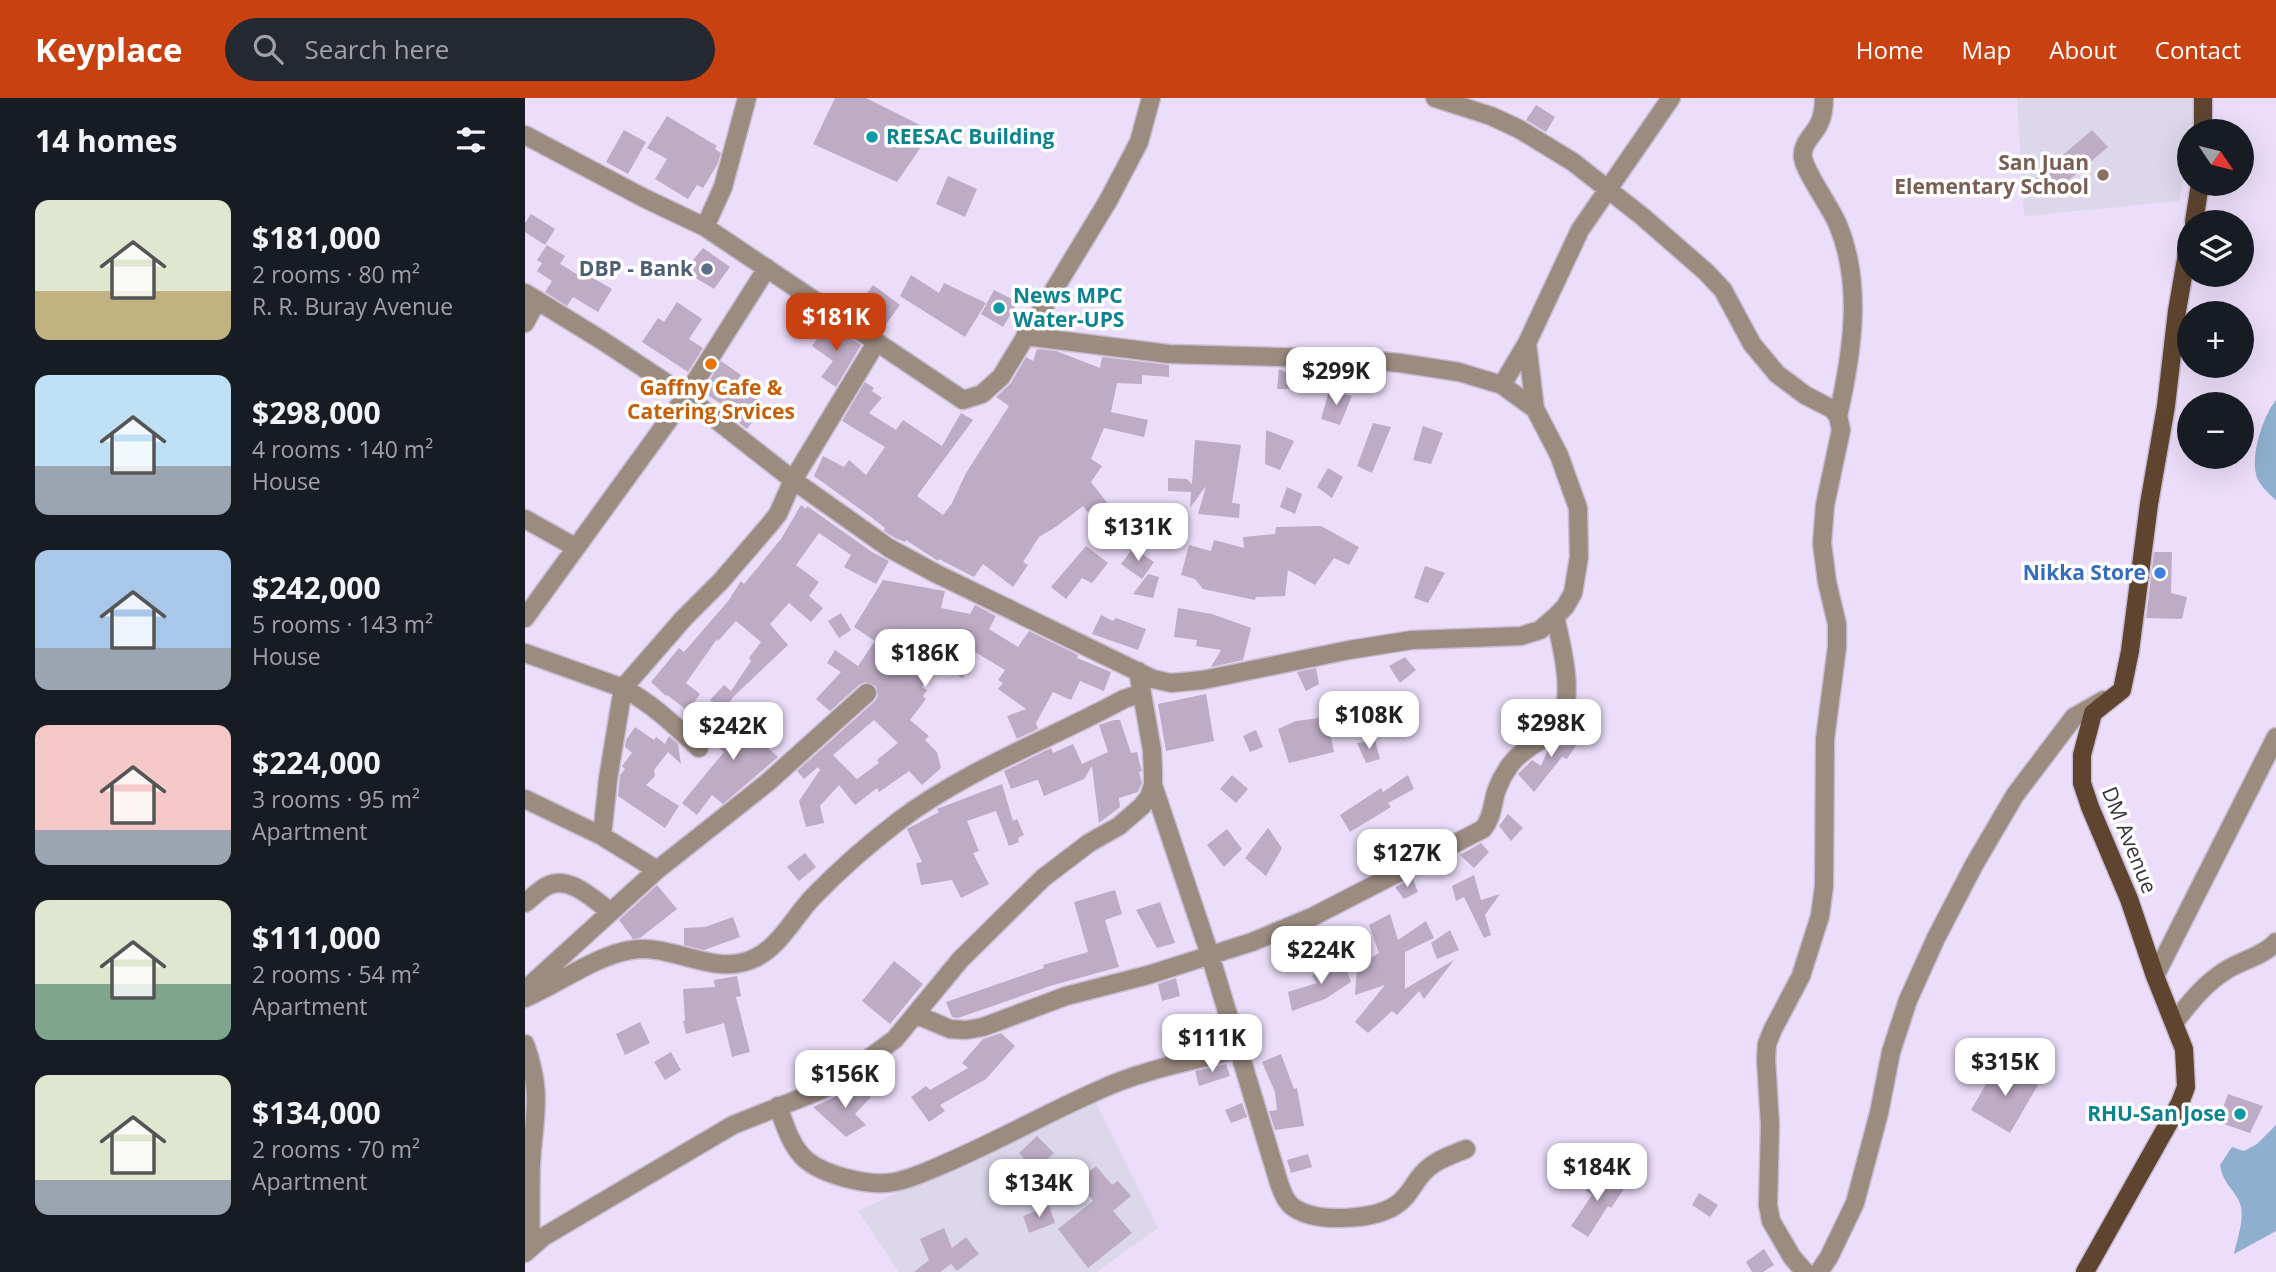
<!DOCTYPE html>
<meta charset="utf-8">
<style>
body{margin:0;font-family:"Open Sans",sans-serif;background:#242831;color:#f1f3f6;height:100vh;display:flex;flex-direction:column;font-size:26px;white-space:nowrap}
*{box-sizing:border-box;margin:0}
p{font-size:23px;color:#9ea1a6}
.icon{flex:none;width:38px;height:38px;fill:none;stroke:currentColor;stroke-width:2;stroke-linecap:round;stroke-linejoin:round}
.map{position:relative;flex:1;overflow:hidden}
.details{display:flex;flex-direction:column;background:#171b24;width:525px}
.details>*{flex:none}
.needle{width:46px;rotate:125deg}
.controls{position:absolute;left:1652px;top:21px;display:grid;gap:14px}
.controls a{display:grid;place-items:center;width:77px;height:77px;border-radius:50%;background:#171b24;box-shadow:0 7px 28px #0002;font-size:35px}
.price{position:absolute;translate:-50% -60px;padding:0 16px;border-radius:14px;background:#fff;color:#222;font-size:23px;line-height:46px;filter:drop-shadow(0 2px 4px #0008)}
.price::after{content:'';position:absolute;left:50%;top:42px;width:21px;height:16px;margin-left:-10px;background:inherit;clip-path:polygon(0 0,100% 0,50% 100%)}
.price.active{background:#c94110;color:#fff}
ul{padding:0;list-style:none}
li{display:flex;align-items:center;gap:21px;height:175px;padding:0 35px}
li span{display:grid;place-items:center;flex:none;width:196px;height:140px;border-radius:14px;color:#555}
li>.icon{margin-inline-start:auto}
span .icon{width:84px;height:84px;fill:#fffc;stroke-width:1}
li b{font-size:30px}
h2{display:flex;justify-content:space-between;align-items:center;height:84px;padding:0 35px;font-size:30px}
header{display:flex;align-items:center;gap:42px;box-sizing:border-box;height:98px;padding:0 35px;background:#c94110;color:#fff}
header strong{font-size:33px}
nav{display:flex;gap:38px;margin-inline-start:auto;font-size:24px}
.search{width:490px;height:63px;background:#242831;display:flex;align-items:center;gap:18px;box-sizing:border-box;padding:0 24px;border-radius:38px;color:#9ea1a6;font-size:26px}
main{display:flex;flex:1;min-height:0}
.map>svg:first-child{display:block}
</style>
<header>
<strong>Keyplace</strong>
<div class="search"><svg class="icon" aria-label="search" viewBox="0 0 24 24"><circle cx="10" cy="10" r="6"/><path d="M15 15l6 6"/></svg>Search here</div>
<nav><a>Home</a><a>Map</a><a>About</a><a>Contact</a></nav>
</header>
<main>
<section class="details">
<h2>14 homes<svg class="icon" aria-label="filters" viewBox="0 0 24 24"><path d="M4 7h16M4 17h16"/><circle cx="9" cy="7" r="2"/><circle cx="15" cy="17" r="2"/></svg></h2>
<ul>
<li><span style="background:linear-gradient(#dfe7d0 65%,#c2b280 0)"><svg class="icon" aria-label="home" viewBox="0 0 24 24"><path d="M3 11l9-7 9 7M6 9v11h12V9"/></svg></span><div><b>$181,000</b><p>2 rooms · 80 m²</p><p>R. R. Buray Avenue</p></div></li>
<li><span style="background:linear-gradient(#bfe0f5 65%,#9aa5b1 0)"><svg class="icon" aria-label="home" viewBox="0 0 24 24"><path d="M3 11l9-7 9 7M6 9v11h12V9"/></svg></span><div><b>$298,000</b><p>4 rooms · 140 m²</p><p>House</p></div></li>
<li><span style="background:linear-gradient(#a9c7e8 70%,#9aa5b1 0)"><svg class="icon" aria-label="home" viewBox="0 0 24 24"><path d="M3 11l9-7 9 7M6 9v11h12V9"/></svg></span><div><b>$242,000</b><p>5 rooms · 143 m²</p><p>House</p></div></li>
<li><span style="background:linear-gradient(#f6c9c9 75%,#9aa5b1 0)"><svg class="icon" aria-label="home" viewBox="0 0 24 24"><path d="M3 11l9-7 9 7M6 9v11h12V9"/></svg></span><div><b>$224,000</b><p>3 rooms · 95 m²</p><p>Apartment</p></div></li>
<li><span style="background:linear-gradient(#dfe7d0 60%,#7fa58c 0)"><svg class="icon" aria-label="home" viewBox="0 0 24 24"><path d="M3 11l9-7 9 7M6 9v11h12V9"/></svg></span><div><b>$111,000</b><p>2 rooms · 54 m²</p><p>Apartment</p></div></li>
<li><span style="background:linear-gradient(#dfe7d0 75%,#9aa5b1 0)"><svg class="icon" aria-label="home" viewBox="0 0 24 24"><path d="M3 11l9-7 9 7M6 9v11h12V9"/></svg></span><div><b>$134,000</b><p>2 rooms · 70 m²</p><p>Apartment</p></div></li>
</ul>
</section>
<div class="map">
<svg width="1751" height="1174" viewBox="0 0 1751 1174">
<rect width="100%" height="100%" fill="#ecdefa"/>
<path fill="#ddd7ec" d="M1492,0H1673L1668,33H1664V52L1654,103L1499,118Z
M570,1003L633,1130L572,1174H374L333,1113Z"/>
<path fill="#8eafce" d="M1751,302V402C1744,396 1732,385 1731,376C1726,356 1738,318 1751,302Z
M1751,1027V1133L1709,1156C1712,1140 1722,1117 1713,1101C1706,1089 1697,1082 1695,1067L1707,1049L1719,1053L1732,1046Z"/>
<path fill="#beabc5" fill-rule="evenodd" d="M310,0H341L407,33L372,84L288,46Z
M1011,7L1030,19L1021,34L1001,22Z
M142,18L192,48L190,51L196,55L192,67L178,90L172,87L163,101L130,81L142,61L122,50Z
M99,32L121,44L103,76L81,64Z
M1567,32L1583,49L1524,99L1509,82Z
M423,78L452,91L440,119L411,106Z
M6,116L30,131L20,147L0,134V125Z
M22,147L40,158L35,166L60,181L63,177L87,191L73,214L48,199L42,208L20,194L27,183L12,173L17,165L12,162Z
M178,150L205,169L189,191L159,173Z
M386,177L414,195L419,185L461,205L440,239L375,198Z
M348,187L375,207L359,229L353,226L350,229L335,220L345,206L338,201Z
M469,192L493,204L478,229L456,216Z
M152,204L177,221L164,241L178,250L163,274L117,244L133,220L139,224Z
M303,226L336,247L311,289L296,279L308,263L287,248Z
M512,251L531,253L575,270L577,259L644,267V279L617,277V286L592,285L586,314L623,322L619,339L579,330L566,361L577,368L566,384L583,406L566,419L558,408L532,428L514,439L498,464L503,467L488,489L458,466L449,479L414,461L413,463L381,442L380,444L370,440L359,433L360,430L346,419L289,378L298,358L319,369L324,362L341,377L360,349L317,323L340,284L349,290L347,293L357,300L344,315L371,332L378,322L417,348L436,315L448,322L392,398L418,417L427,405L441,375L484,308L471,299L486,285L501,259L508,263Z
M196,263L216,277L210,285L240,307L222,331L205,318L208,314L178,294Z
M754,271L768,277V291H752Z
M804,293L827,298L815,327L796,321Z
M848,325L866,329L847,375L832,368Z
M898,328L918,335L906,366L888,362Z
M741,332L769,343L755,372L740,366Z
M670,342L716,347L707,405L715,406L714,420L673,416L681,388L665,410L666,394L643,393V380L662,381L667,386Z
M803,370L818,379L807,400L792,389Z
M762,389L777,396L770,416L755,409Z
M276,407L281,411L282,408L347,454L364,463L351,486L319,469L326,457L294,435L271,467L294,484L284,498L298,510L286,524L264,505L245,526L263,547L209,598L199,612L185,602L199,587L206,593L226,563L224,560L236,544L211,523L193,543L192,541L161,585L175,596L163,613L142,597L141,598L126,584L154,550L159,554L204,502L216,483L219,486L256,441Z
M796,428L834,449L824,467L809,460L790,487L763,472L760,498L731,499L730,502L678,491L670,481L656,477L664,447L686,453L689,442L719,450L718,439L750,436L751,429Z
M561,448L583,465L567,485L557,480L541,501L526,489Z
M608,450L629,464L617,481L596,466Z
M1629,454H1647L1646,495L1662,499L1657,521L1621,520Z
M900,468L920,475L903,505L889,500Z
M623,476L634,479L628,500L608,496Z
M358,482L420,493L416,510L445,516L450,507L456,510L471,518L464,531L493,549L504,533L553,557L552,560L586,574L579,593L555,583L546,602L528,594L511,625L513,631L492,641L482,618L501,611L473,591L478,585L473,582L480,572L450,554L438,580L412,567L397,589L402,592L398,598L401,601L385,622L404,638L400,642L412,654L416,670L397,687L384,673L354,694L352,690L330,707L314,687L295,708L299,725L281,729L274,703L295,672L293,669L279,681L272,673L350,603L353,598L351,588L340,584L334,587L305,613L291,601L316,574L302,565L310,552L333,568L350,543L329,529ZM349,622L373,645L352,662L354,665L332,681L308,657Z
M653,510L687,516L726,530L718,562L686,569L696,552L671,548L672,542L649,539Z
M316,515L326,532L314,540L303,523Z
M576,517L588,523L591,520L621,531L613,552L567,536Z
M880,559L891,572L875,585L864,568Z
M791,570L794,586L781,593L772,574Z
M681,596L689,643L641,653L633,606Z
M238,606L249,614L230,639L253,659L198,706L187,697L172,717L157,705L199,654L183,642L198,624L215,637Z
M802,619L809,654L764,665L753,631L771,623Z
M589,622H595L606,655L612,654L616,670L617,673L614,674L617,685L613,694L594,700L595,709L574,725L567,668L559,681L519,698L513,682H511L486,691L479,673L526,650L528,655L548,646L557,666L583,654L574,627Z
M110,629L129,642L131,639L140,646L144,638L153,646L156,666L143,654L129,672L130,678L121,687L154,708L140,730L93,698L95,677L100,671L97,668L107,655L100,649L101,642Z
M1045,629L1060,634L1042,661L1037,659L1009,694L993,676L1007,662L1016,668L1024,650L1036,641Z
M731,632L738,649L725,654L718,638Z
M850,642L855,661L841,665L832,645Z
M707,677L723,691L711,705L695,691Z
M883,677L889,691L863,705L866,709L825,734L815,717L856,690L858,694Z
M477,686L488,723L492,721L499,737L493,740L494,744L484,748L471,713L442,723L454,753L448,755L464,786L436,800L427,782L396,787L391,765L397,764L382,731L414,714L412,711Z
M983,716L998,730L986,743L974,728Z
M743,730L757,750L741,778L720,760Z
M702,731L717,751L699,769L682,747Z
M956,745L964,754L949,770L935,757Z
M280,755L291,769L274,783L262,769Z
M949,777L956,802L975,796L960,817L966,837L959,840L939,799L931,803L927,788Z
M888,781L893,794L879,801L870,789Z
M132,787L152,811L115,840L108,841L94,822Z
M590,792L597,816L580,822L594,869L525,888L433,920L427,919L421,904L519,870L518,867L563,854L549,804Z
M635,804L650,845L632,850L611,812Z
M865,816L873,842L901,823L909,840L880,854V891L929,862L899,901L894,893L872,917L867,913L843,935L830,924L860,887L830,897L832,869L854,855L844,827Z
M208,819L215,839L179,852L159,847V830L180,829Z
M925,832L934,852L912,861L906,845Z
M817,859L826,884L800,901L767,913L763,894L792,885L787,878Z
M369,863L398,886L365,926L337,903Z
M212,878L216,898L211,899L225,954L207,959L199,925L161,936L158,923H160L158,891L190,889L189,882Z
M651,880L655,898L637,903L633,886Z
M115,924L125,945L100,957L91,936Z
M671,925L690,926L689,940L671,939Z
M476,935L490,948L461,981L415,1007L420,1013L404,1024L386,999L401,988L405,992L443,970L437,965L458,941Z
M146,954L156,972L140,982L129,964Z
M756,956L769,991L772,990L779,1028L750,1032L744,1013L752,1012L750,994L737,964Z
M1474,964L1513,987L1485,1035L1446,1012Z
M701,966L705,978L674,988L670,973Z
M331,984L346,999L330,1016L341,1027L321,1039L288,1009L312,998Z
M1703,996L1738,1008L1725,1035L1693,1024Z
M717,1005L722,1019L706,1025L700,1012Z
M512,1038L529,1055L510,1073L494,1055Z
M783,1056L787,1069L766,1075L762,1062Z
M571,1068L587,1087L593,1083L606,1098L588,1113L607,1135L563,1170L533,1131L568,1103L553,1083Z
M1074,1074L1099,1091L1086,1110L1083,1108L1063,1139L1046,1128L1067,1097L1061,1093Z
M1174,1095L1193,1107L1185,1119L1167,1107Z
M524,1108L530,1125L504,1135L498,1118Z
M419,1130L427,1150L441,1139L454,1156L432,1173L426,1166L415,1174H389L404,1162L395,1141Z
M1239,1151L1249,1167L1238,1174H1227L1221,1164Z"/>
<g fill="none" stroke-linecap="round" stroke-linejoin="round">
<g stroke="#c8bcd4" stroke-width="21">
<path id="minor" d="M910,0L966,18L994,31L1048,64L1118,119L1181,174L1198,192L1227,246L1252,276L1280,297L1307,311L1313,318L1316,332L1300,407L1297,445L1302,484L1312,526V549L1300,641L1299,788L1295,818L1281,862L1276,878L1248,931L1242,946L1241,961L1245,1027L1243,1107L1246,1123L1267,1159L1280,1174
M1299,0C1299,9 1298,18 1294,26C1289,37 1276,45 1278,60C1281,76 1305,108 1313,127C1338,187 1327,256 1313,318
M0,37L119,100L180,129L438,302L457,296L476,279L583,103L614,44L626,0
M180,129L198,89L222,0
M0,195L78,243L161,298L268,382L364,450L410,475L628,581L646,585L678,582L824,552L887,542L996,538L1015,532L1030,519L1040,509L1048,495L1054,459L1053,410L1034,357L1010,311L1002,245
M0,225L12,202
M500,238L644,256L832,261L875,265L934,274L977,287
M1010,311L977,287L1002,245L1055,132L1146,0
M0,421L50,449
M0,520L161,298L242,170
M0,555L98,590C128,606 150,628 174,650
M628,687L685,857L754,1085C758,1095 761,1106 771,1111C794,1125 849,1122 871,1107C884,1099 889,1084 899,1074C910,1062 927,1057 941,1051
M0,701L77,738L132,772
M77,738L83,681L98,590L159,520L196,483L245,426L253,416L268,382L351,245
M0,805C7,800 14,792 22,788C44,776 69,802 86,814
M1630,878L1751,639
M0,892L132,772L242,685L342,595
M0,900C33,886 72,857 106,852C148,845 190,880 230,860C255,848 269,819 288,799C314,772 345,745 375,722C443,671 525,641 599,601L617,595
M392,917L425,931L441,932L458,929L541,898L623,877L727,844L787,819L958,731C968,719 967,705 972,691C975,683 980,674 985,667C996,652 1013,645 1027,634C1054,610 1037,549 1030,519
M1649,925C1665,904 1681,884 1703,871C1718,862 1740,857 1751,844
M0,946C18,996 9,1017 6,1066C5,1094 6,1121 5,1149
M253,1008C260,1027 265,1046 279,1060C297,1077 345,1089 369,1084C386,1081 403,1073 419,1066C471,1044 520,1016 572,993C616,972 667,963 714,951
M0,1155L18,1139L208,1027L296,992L323,976L370,941L435,862L518,780L564,745L594,728L617,708L624,699L628,687V675L627,652L613,573
M1294,1174L1304,1159L1330,1105L1354,1015L1366,954L1383,902L1411,840L1449,767L1490,697L1549,619L1579,602"/>
</g>
<g stroke="#c8bcd4" stroke-width="21">
<path id="major" d="M1678,33V0
M1669,124L1675,86
M1560,1174L1655,1005L1661,989L1659,951L1630,878L1604,801L1565,709L1557,685V657L1568,615L1597,592L1605,553L1624,406L1641,308L1652,213L1664,144"/>
</g>
<use href="#minor" stroke="#9c8c80" stroke-width="18"/>
<use href="#major" stroke="#5f452f" stroke-width="18"/>
</g>
<g fill="#0f9aa8" stroke="#fff" stroke-width="2.5">
<circle cx="347" cy="39" r="7"/>
<circle cx="474" cy="210" r="7"/>
<circle cx="1715" cy="1016" r="7"/>
</g>
<circle fill="#8d6e63" stroke="#fff" stroke-width="2.5" cx="1578" cy="77" r="7"/>
<circle fill="#5c6f8a" stroke="#fff" stroke-width="2.5" cx="182" cy="171" r="7"/>
<circle fill="#e8710a" stroke="#fff" stroke-width="2.5" cx="186" cy="266" r="7"/>
<circle fill="#3f7fe0" stroke="#fff" stroke-width="2.5" cx="1635" cy="475" r="7"/>
<g text-anchor="middle" stroke-width="7" stroke-linejoin="round" paint-order="stroke">
<g font-size="21" font-weight="bold" fill="#0d838f" stroke="#fff" text-anchor="start">
<text x="361" y="46">REESAC Building</text>
<text x="488" y="205">News MPC<tspan x="488" dy="24">Water-UPS</tspan></text>
<text x="1701" y="1023" text-anchor="end">RHU-San Jose</text>
</g>
<g font-size="21" font-weight="bold" fill="#785e54" stroke="#fff" text-anchor="end">
<text x="1564" y="72">San Juan<tspan x="1564" dy="24">Elementary School</tspan></text>
</g>
<g font-size="21" font-weight="bold" fill="#4e5e75" stroke="#fff" text-anchor="end">
<text x="168" y="178">DBP - Bank</text>
</g>
<g font-size="21" font-weight="bold" fill="#c56008" stroke="#fff">
<text x="186" y="297">Gaffny Cafe &amp;<tspan x="186" dy="24">Catering Srvices</tspan></text>
</g>
<g font-size="21" font-weight="bold" fill="#366cbe" stroke="#fff" text-anchor="end">
<text x="1621" y="482">Nikka Store</text>
</g>
<g font-size="21" fill="#38323e" stroke="#fff">
<text transform="translate(1604 742) rotate(68)" y="7">DM Avenue</text>
</g>
</g>
</svg>
<div class="controls">
<a><svg class="needle" viewBox="-14 -14 28 28"><path d="M0-13l5 13h-10z" fill="#e53935"/><path d="M0 13l5-13h-10z" fill="#9ea1a6"/></svg></a>
<a><svg class="icon" aria-label="layers" viewBox="0 0 24 24"><path d="M12 4l9 5-9 5-9-5zM3 14l9 5 9-5"/></svg></a>
<a>+</a>
<a>−</a>
</div>
<b class="price active" style="left:311px;top:255px">$181K</b>
<b class="price" style="left:811px;top:309px">$299K</b>
<b class="price" style="left:613px;top:465px">$131K</b>
<b class="price" style="left:400px;top:591px">$186K</b>
<b class="price" style="left:844px;top:653px">$108K</b>
<b class="price" style="left:1026px;top:661px">$298K</b>
<b class="price" style="left:208px;top:664px">$242K</b>
<b class="price" style="left:882px;top:791px">$127K</b>
<b class="price" style="left:796px;top:888px">$224K</b>
<b class="price" style="left:687px;top:976px">$111K</b>
<b class="price" style="left:1480px;top:1000px">$315K</b>
<b class="price" style="left:320px;top:1012px">$156K</b>
<b class="price" style="left:1072px;top:1105px">$184K</b>
<b class="price" style="left:514px;top:1121px">$134K</b>
</div>
</main>
